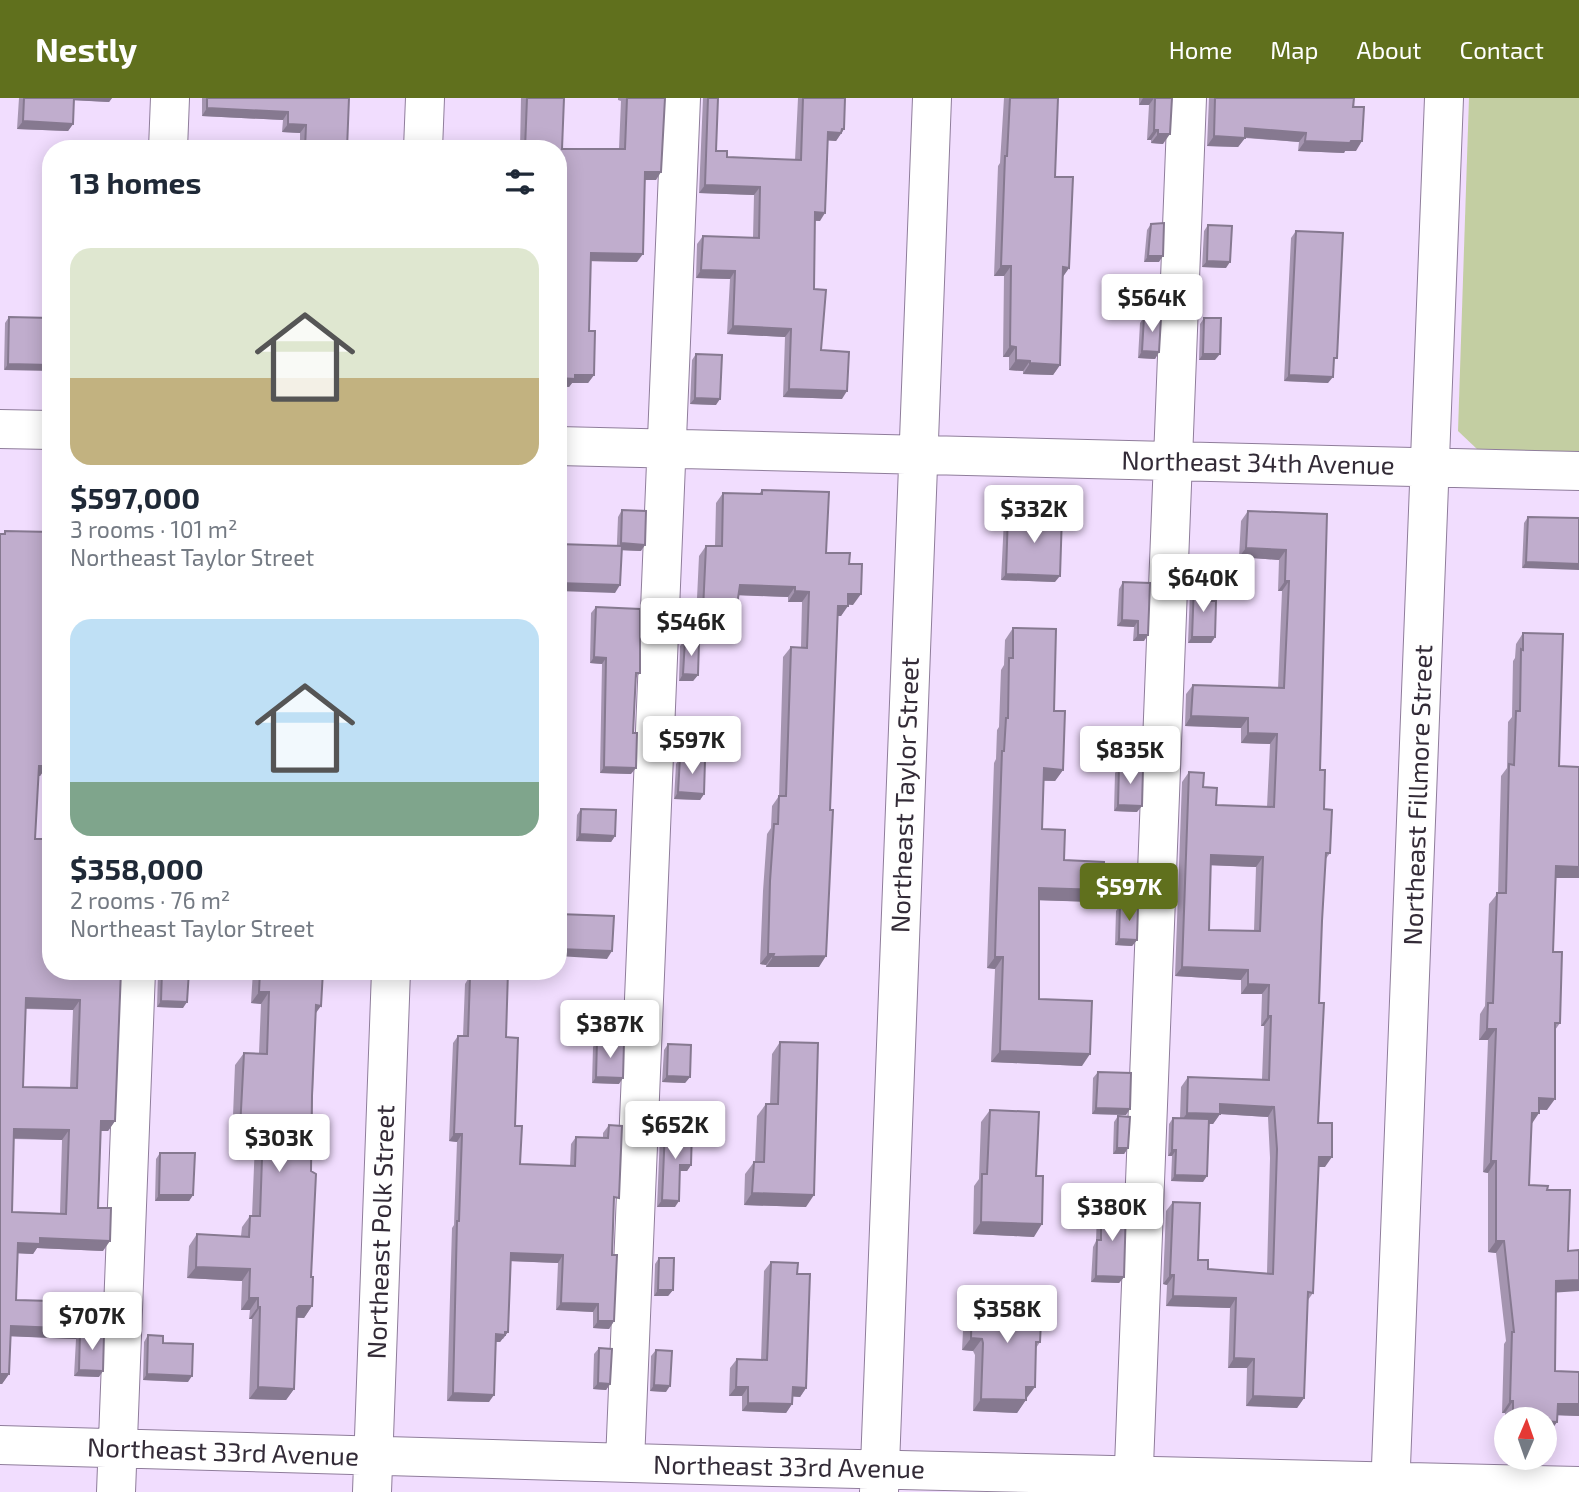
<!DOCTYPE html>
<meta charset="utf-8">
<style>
body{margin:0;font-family:"Exo 2",sans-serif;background:#f2f2f3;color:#1f2937;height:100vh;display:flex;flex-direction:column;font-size:26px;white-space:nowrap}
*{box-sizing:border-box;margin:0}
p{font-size:23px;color:#747a83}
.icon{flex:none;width:38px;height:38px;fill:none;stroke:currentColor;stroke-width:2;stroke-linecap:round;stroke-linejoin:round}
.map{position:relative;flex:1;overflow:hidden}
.side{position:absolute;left:42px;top:42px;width:525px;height:840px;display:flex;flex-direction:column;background:#fff;border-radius:28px;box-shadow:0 4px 18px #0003}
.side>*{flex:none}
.needle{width:46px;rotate:2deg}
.fabs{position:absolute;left:1494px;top:1309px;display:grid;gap:14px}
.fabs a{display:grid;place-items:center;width:63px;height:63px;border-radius:50%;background:#fff;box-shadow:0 4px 18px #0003;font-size:35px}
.price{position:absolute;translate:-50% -60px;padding:0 16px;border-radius:7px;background:#fff;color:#222;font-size:23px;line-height:46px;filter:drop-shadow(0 2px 4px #0008)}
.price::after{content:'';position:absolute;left:50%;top:42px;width:21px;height:16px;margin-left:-10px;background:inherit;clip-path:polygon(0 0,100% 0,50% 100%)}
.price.current{background:#60701d;color:#fff}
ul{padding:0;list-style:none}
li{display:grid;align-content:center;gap:14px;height:371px;padding:0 28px}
li span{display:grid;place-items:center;height:217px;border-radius:21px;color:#555}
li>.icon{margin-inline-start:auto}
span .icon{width:126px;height:126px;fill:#fffc;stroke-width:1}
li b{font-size:30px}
h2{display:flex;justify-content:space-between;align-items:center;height:84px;padding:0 28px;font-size:30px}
header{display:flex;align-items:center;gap:42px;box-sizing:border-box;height:98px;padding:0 35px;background:#60701d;color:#fff}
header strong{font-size:33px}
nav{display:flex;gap:38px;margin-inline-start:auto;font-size:24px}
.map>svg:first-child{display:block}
</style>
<header>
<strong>Nestly</strong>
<nav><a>Home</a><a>Map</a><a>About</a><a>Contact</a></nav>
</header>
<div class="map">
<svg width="1579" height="1394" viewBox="0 0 1579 1394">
<rect width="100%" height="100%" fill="#f1ddfe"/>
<path fill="#c3cea2" d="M1469,0H1579V354L1478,352L1458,333Z"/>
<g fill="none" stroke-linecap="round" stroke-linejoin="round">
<g stroke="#8f7d9b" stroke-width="40">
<path id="minor" d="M168,51L170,0
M423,51L425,0
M0,331L51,332
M558,348L1579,373
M0,1347C526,1364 1053,1376 1579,1388
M625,1364L681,0
M116,1394L136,873
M372,1394L391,873
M879,1394L932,0
M1133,1394L1187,0
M1390,1394L1444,0"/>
</g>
<use href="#minor" stroke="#fff" stroke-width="38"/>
</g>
<path fill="#a595b0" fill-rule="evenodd" d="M19,0H112L109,4L74,2L73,26L68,33L17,31Z
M202,0H349L347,51H300V35L282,34L283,22L202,18Z
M521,0H564L562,51H619L621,3L618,2V0H665L656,82H645L637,164L591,163L589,233L594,277L588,285H572L569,289L558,288V51H520Z
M703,0H718L716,53L727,59L795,62L798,0H845L844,31L836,43L827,42L820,123H815L814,191L821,252L842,301L783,299L785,239L727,236L730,181L696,180L697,146L703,138L753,140L754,97L699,95Z
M1004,0H1058L1055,79L1069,170L1062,180L1060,267L1053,277L1023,276V273L1009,272V259H1003L1004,178H994L998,68L1000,65Z
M1139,0H1172L1163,46L1151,45V42H1147L1149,7H1139Z
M1209,0H1354L1356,53H1345L1344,55L1298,53L1299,44L1245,40L1238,49L1207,48Z
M1151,126L1159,164H1144L1147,132Z
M1208,127L1226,170L1202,169L1204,133Z
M1296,133L1334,264L1328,285L1284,283L1291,140Z
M9,219L51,220L4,272L5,225Z
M1144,219L1159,254L1155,261L1138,260L1140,225Z
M1204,220L1215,262H1199L1200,226Z
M696,256L716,307L690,306L692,262Z
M51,392V428H45V400Z
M762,392L826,455L849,466L853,507L848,506L841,518H837L819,869H766V867L760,866L763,793L767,736L771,730L772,708L779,698L783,559L791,549H801L802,504H788V499L738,497L736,513L729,524L696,522L699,458L706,448H715L716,405L723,395L759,396Z
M622,412L641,453L622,452L615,495L618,419Z
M1248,413L1327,416L1320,672L1324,711L1330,755L1325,762L1322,823L1319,905L1318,1025L1325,1069H1318L1313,1195L1308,1202L1304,1300L1297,1310L1246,1308L1247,1270H1228L1230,1210L1166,1208L1167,1187L1163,1186L1166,1113L1173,1104L1198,1162L1208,1171L1267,1175L1270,1060L1268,1019L1220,1016L1213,1026H1209L1203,1084L1171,1083L1172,1058H1168L1169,1026L1173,1020H1180L1181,989L1188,979L1262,981L1264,928H1261L1262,896H1241V882L1175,878L1182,684L1189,674L1203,689L1216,707L1267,709L1270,646L1241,645V630L1185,628L1186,596L1193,587L1278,590L1282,493H1278L1279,462L1239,459L1241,423ZM1211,767L1256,769L1254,833L1209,832Z
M1008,415L1055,484L1001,482L1004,421Z
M1528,419L1579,420L1522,470L1524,425Z
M5,433L47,668L40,678H38L35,741L51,873H121L115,1023L108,1033H101L98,1110L103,1153L37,1150L33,1156L17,1155L16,1202L86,1231L83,1235L99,1279L74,1278L76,1241L10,1238L9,1276L2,1286H0V436H3ZM26,911L73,912L70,990L23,989ZM14,1041L62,1042L60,1115L12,1114Z
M1123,484L1150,485L1144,543H1133L1134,529L1117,528L1119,491Z
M1194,487L1206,503L1215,539L1211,545H1188L1190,493Z
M596,509L640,575L635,581L631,676L600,675L602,566L590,565L591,515Z
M1013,530L1054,613L1063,672L1055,683H1044L1042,731L1095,804L1039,802V901L1082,968L991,964L995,871L987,870L994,665L996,661L997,632L999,629L1001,572L1004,567L1005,542Z
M1523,535L1559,668L1579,669V780H1556L1553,854L1560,925L1555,932L1547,1012H1539L1531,1026L1529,1087L1556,1194L1555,1273L1579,1274V1318L1557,1317V1324L1549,1335H1545V1321H1507V1333H1505V1315H1502L1504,1246L1506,1243L1496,1155L1488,1154V1075L1483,1074L1488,942H1479L1480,916L1485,908L1489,806L1498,795L1501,678L1507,670L1508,624L1512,619L1513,563L1515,560L1516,546Z
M685,542L698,577L693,583H679L680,548Z
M680,660L704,696L700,702L674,701L676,666Z
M1119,669L1137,714L1114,713L1115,675Z
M581,711L615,738L611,744L576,743L577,717Z
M1120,807L1137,842L1132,848L1115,847L1116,813Z
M159,873H189L183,910L157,909L158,875Z
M253,873H323L315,916L311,1073V1179L312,1208L304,1220H297L294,1291L286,1302L249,1301L252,1221H249L250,1212H241L242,1183L187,1180L189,1148L197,1136L241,1138L242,1129L250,1118H252L255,1044L232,1043L235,967L244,955H259L261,906L251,905Z
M469,873H508L506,939L515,1028L520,1066L570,1068L571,1046L576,1039H603V1035L609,1027L614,1107L612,1157L614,1223L609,1231L593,1230V1214L556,1212L558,1165L511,1163L508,1234L503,1241H502L500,1244H496L489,1304L447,1303L452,1130L454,1127L457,1044L449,1043L453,945L458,938H463L465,886L468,881Z
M582,913L615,941L613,943L619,986L592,985L593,949L594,947L577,946L578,919Z
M780,944L806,1109L744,1107L745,1076L754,1064H755L757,1018L766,1006H770L772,956Z
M668,946L690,979L685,985L662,984L664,952Z
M1098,974L1126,1017L1092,1016L1093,980Z
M990,1012L1036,1078L1034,1139L973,1136L974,1088L979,1081L981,1024Z
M1118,1018L1128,1050L1124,1056H1113L1114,1024Z
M665,1031L691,1067L687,1073H680L675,1109H657L660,1037Z
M160,1055L193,1097L189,1103H155L156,1061Z
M1101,1108L1124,1179L1119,1185L1091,1184L1093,1149L1096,1143L1097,1114Z
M659,1160L673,1192L668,1198H654L655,1166Z
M771,1164L797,1176L806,1290L800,1299L792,1298V1306L786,1315L742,1313V1298H729L730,1270L737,1261L761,1262L764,1173Z
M984,1200L1040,1244L1036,1250L1026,1301L1017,1315L973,1313L975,1257L973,1253L962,1252L964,1214L972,1202H983Z
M148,1237L163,1245L188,1284L143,1282L144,1244Z
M599,1250L610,1286L606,1292L593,1291L594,1256Z
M656,1252L666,1294L650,1293L651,1258Z"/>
<path fill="#867990" d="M70,0H112L109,4L69,2Z
M1143,0H1154L1149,7H1139Z
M207,10L288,14L283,22L202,18Z
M23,23L73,26L68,33L17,31Z
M288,26L306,27L300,35L282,34Z
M1245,30L1306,35L1299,44L1239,39Z
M842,31H844L836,43L822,42L828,34Z
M1154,32H1158L1151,42H1147Z
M1158,36H1170L1163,46L1151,45Z
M1214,38L1245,40L1238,49L1207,48Z
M1305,43H1362L1356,53H1345L1344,55L1298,53Z
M645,74H661L656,82H639Z
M705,87L760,89L754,97L699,95Z
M815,114L825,115L820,123L809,122Z
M591,155L643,156L637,164L585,163Z
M1148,158H1163L1159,164H1144Z
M1207,163L1230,164L1226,170L1202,169Z
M1001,168H1011L1004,178H994Z
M1063,169L1069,170L1062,180Z
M701,172L735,173L730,181L696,180Z
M733,228L791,231L785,239L727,236Z
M1010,248L1016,249L1009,259H1003Z
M1142,253L1159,254L1155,261L1138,260Z
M1203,256H1220L1215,262H1199Z
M1016,262L1030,263L1023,273L1009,272Z
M1030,265L1060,267L1053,277L1023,276Z
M8,266L51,267V273L4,272Z
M575,277H594L588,285H572L569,289L558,288V280Z
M1289,277L1333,279L1328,285L1284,283Z
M789,291L847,293L842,301L783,299Z
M695,300L720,301L716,307L690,306Z
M51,419V428H45Z
M621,445L645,447L641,453L617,452Z
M1246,450L1286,452L1279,462L1239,459Z
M1526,464L1579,466V472L1522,470Z
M1006,476L1060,478L1055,484L1001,482Z
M1285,483H1289L1282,493H1278Z
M558,485L620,487L615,495L558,493Z
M740,487L795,489L788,499L733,497Z
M795,493L809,494L802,504H788Z
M848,496H861L853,507L841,506Z
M838,508H848L841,518H830Z
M703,512L736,513L729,524L696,522Z
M1122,522L1138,523L1134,529L1117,528Z
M1138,537H1148L1144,543H1133Z
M1192,539H1215L1211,545H1188Z
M594,559L606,560L602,566L590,565Z
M683,576L698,577L693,583H679Z
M1191,618L1248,620L1241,630L1185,628Z
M1248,635L1277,636L1270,646L1241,645Z
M39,668H47L40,678L32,677Z
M604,669L636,670L631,676L600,675Z
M1044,670L1063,672L1055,683L1036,682Z
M678,694L704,696L700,702L674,701Z
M1118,707L1142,708L1137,714L1114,713Z
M580,736L615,738L611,744L576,743Z
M1211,757L1263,759L1256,769L1204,767Z
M1556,768L1579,769V780H1548Z
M1039,790L1103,792L1095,804L1031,802Z
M1119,841L1137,842L1132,848L1115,847Z
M558,851L612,853L607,861L558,858Z
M768,856H774L766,867L760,866Z
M826,858L819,869H766L773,859Z
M995,859H1003L995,871L987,870Z
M1182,869L1248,872L1241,882L1175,878Z
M1248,886L1269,887L1262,896H1241Z
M259,894H269L261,906L251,905Z
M26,900L80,902L73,912L19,910Z
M161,903L187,904L183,910L157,909Z
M316,907L321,908L313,919Z
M1268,918H1271L1264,928H1261Z
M1487,931H1496L1488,942H1479Z
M581,940L615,941L610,947L597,943L594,947L577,946Z
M1000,953L1090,956L1082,968L991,964Z
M667,978L690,979L685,985L662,984Z
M596,979L623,980L619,986L592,985Z
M1539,1000L1555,1001L1547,1012L1532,1011Z
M1220,1006L1274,1009L1268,1019L1220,1016L1213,1026L1180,1025L1187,1015Z
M1096,1010L1130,1011L1126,1017L1092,1016Z
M1532,1015H1539L1531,1027Z
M101,1023H115L108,1033H94Z
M14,1031L69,1032L62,1042L8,1040Z
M240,1031L263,1032L255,1044L232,1043Z
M454,1036H462L457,1044L449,1043Z
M1117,1050H1128L1124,1056H1113Z
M1172,1052H1176L1172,1058H1168Z
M1319,1059H1332L1325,1069H1312Z
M1491,1063H1496L1488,1075L1483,1074Z
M680,1067H691L687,1073H676Z
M1175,1077L1207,1078L1203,1084L1171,1083Z
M752,1095L814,1097L806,1109L744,1107Z
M159,1097H193L189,1103H155Z
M662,1102L679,1103L675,1109H657Z
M981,1124L1042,1126L1034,1139L973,1136Z
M40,1140L110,1143L103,1153L37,1150L33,1156L11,1155L18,1145Z
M1496,1143H1504L1496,1155L1488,1154Z
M511,1155L563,1157L558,1165L506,1163Z
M196,1169L250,1171L242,1183L187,1180Z
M1170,1177H1174L1167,1187L1163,1186Z
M1096,1178L1124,1179L1119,1185L1091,1184Z
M1579,1182V1193L1549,1195L1556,1183Z
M658,1192H673L668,1198H654Z
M1173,1198L1236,1200L1230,1210L1166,1208Z
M249,1200H258L250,1212H241Z
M561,1205L598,1206L593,1214L556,1212Z
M299,1208H312L304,1220L291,1219Z
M258,1209H260L252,1221H249Z
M598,1223H614L609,1231L593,1230Z
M11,1228L86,1231L80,1239V1235L76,1241L4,1238Z
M505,1234H508L500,1244H491L496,1236Z
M971,1240L982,1241L973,1253L962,1252Z
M1234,1260L1254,1261L1247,1270H1228Z
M79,1272L103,1273L99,1279L74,1278Z
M0,1276H9L2,1286H0Z
M147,1276L192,1278L188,1284L143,1282Z
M598,1285L610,1286L606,1292L593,1291Z
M654,1287L670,1288L666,1294L650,1293Z
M258,1289L294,1291L286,1302L249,1301Z
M736,1289H748L742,1298H729Z
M793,1289L806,1290L800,1299L786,1298Z
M1026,1289H1035L1026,1301H1018Z
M453,1295L494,1297L489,1304L447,1303Z
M1253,1298L1304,1300L1297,1310L1246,1308Z
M981,1301L1026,1302L1017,1315L973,1313Z
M1510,1303H1513L1505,1315H1502Z
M748,1305L792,1306L786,1315L742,1313Z
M1558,1306H1579V1318L1550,1317Z
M1545,1323L1557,1324L1549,1335H1545Z"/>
<path fill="#c0adcd" stroke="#867990" stroke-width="2" fill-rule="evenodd" d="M24,0H74L73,26L23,23Z
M207,0H349L347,51H305L306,27L288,26V14L207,10Z
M527,0H564L562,51H625L627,0H665L661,74H645L643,156L591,155L589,233H595L594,277H575V281L558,280V51H525Z
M708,0H718L716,53H727V59L801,62L803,0H845L844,31H842L841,35L828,34L825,115L815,114L814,191L826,192L821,252L849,254L847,293L789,291L791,231L733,228L735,173L701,172L703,138L759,140L760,89L705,87Z
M1010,0H1058L1055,79H1073L1069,170L1063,169L1060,267L1030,265V263L1016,262V249L1010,248L1011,168H1001L1005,58H1007Z
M1155,0H1172L1170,36H1158V32H1154Z
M1215,0H1354L1353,9H1364L1362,43H1351L1350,45L1305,43L1306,35L1245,30V40L1214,38Z
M1164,125L1163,158H1148L1151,126Z
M1208,127L1232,128L1230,164L1207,163Z
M1296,133L1343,135L1337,260H1334L1333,279L1289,277Z
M9,219L51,220V267L8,266Z
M1144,219L1161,220L1159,254L1142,253Z
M1204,220H1221L1220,256H1203Z
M696,256L722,257L720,301L695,300Z
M762,392L829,394L826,455H850L849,466H862L861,496H848V508H838L830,712H833L826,858L773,859L774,856H768L770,783L774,726H778L779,698H786L791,549L807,550L809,494L795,493V489L740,487L736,513L703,512L706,448H722L723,395L762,396Z
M622,412L646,413L645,447L621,445Z
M1248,413L1327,416L1320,672H1325L1324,711L1332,712L1330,755H1326L1322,823L1319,905H1324L1318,1025H1332V1059H1319L1313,1195L1308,1194L1304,1300L1253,1298L1254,1261L1234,1260L1236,1200L1173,1198L1174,1177H1170L1173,1104L1200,1105L1198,1162H1208V1171L1273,1176L1277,1051L1274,1009L1220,1006V1016L1187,1015L1188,979L1269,982L1271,918H1268L1269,887L1248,886V872L1182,869L1189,674L1204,675L1203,689L1217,690L1216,707L1274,709L1277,636L1248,635V620L1191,618L1193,587L1284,590L1289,483H1285L1286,452L1246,450ZM1211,757L1263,759L1260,833L1209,832Z
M1008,415L1062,417L1060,478L1006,476Z
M1528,419L1579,420V466L1526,464Z
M5,433L51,434V563L47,668H39L35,741H51V873H121L115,1023H101L98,1110H111L110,1143L40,1140V1146L18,1145L16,1202L87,1204L86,1231L11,1228L9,1276H0V436H5ZM26,900L80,902L77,990L23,989ZM14,1031L69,1032L66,1116L12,1114Z
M558,446L622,448L620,487L558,485Z
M1123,484L1150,485L1148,537H1138V523L1122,522Z
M1194,487H1207L1206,503H1216L1215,539H1192Z
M596,509L640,511V575H636L633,635H637L636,670L604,669L606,560L594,559Z
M1013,530L1056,531L1054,613H1065L1063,672L1044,670L1042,731L1065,732L1064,762L1104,764L1103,792L1039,790V901L1092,903L1090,956L1000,953L1003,859H995L996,824L1002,653H1004L1006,620H1008L1009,560H1013Z
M1523,535L1563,536L1559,668L1579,669V769L1556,768L1553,854H1562L1560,925H1555V1001L1539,1000V1015H1532L1529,1087L1548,1088L1547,1092H1570L1568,1153L1579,1152V1182L1556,1183L1555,1273L1579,1274V1306H1558L1557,1324L1545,1323V1321H1513V1303H1510L1512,1234H1514L1504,1143H1496V1063H1491L1496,931H1487L1488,905H1493L1497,795H1506L1509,666L1514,667L1516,613H1520L1521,551L1523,552Z
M685,542L699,543L698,577L683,576Z
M680,660L705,662L704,696L678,694Z
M1119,669L1143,670L1142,708L1118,707Z
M581,711L616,712L615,738L580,736Z
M1120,807L1138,808L1137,842L1119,841Z
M558,816L614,818L612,853L558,851Z
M162,873H189L187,904L161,903Z
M260,873H323L321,908L316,907L312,998L311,1073L316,1076L311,1179H313L312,1208H299L297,1210L294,1291L258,1289L260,1209H258V1200H249L250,1171L196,1169L197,1136L249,1139L250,1118H260L263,1032L240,1031L244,955L267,956L269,894H259Z
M474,873H508L506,939L518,940L515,1028H522L520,1066L575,1068L576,1039L608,1040L609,1027L622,1028L619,1100L614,1099L612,1157H617L614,1223H598V1206L561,1205L563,1157L511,1155L508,1234H505V1237L496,1236L494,1297L453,1295L457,1123H459L462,1036H454L458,938H468L470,879H473Z
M582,913L616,914L615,941L581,940Z
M597,943L624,944L623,980L596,979Z
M780,944L818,945L814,1097L752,1095L754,1064H764L766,1006H778Z
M668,946L691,947L690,979L667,978Z
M1098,974L1131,975L1130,1011L1096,1010Z
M990,1012L1039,1014L1036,1078H1043L1042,1126L981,1124L982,1076H987Z
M1118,1018L1130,1019L1128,1050H1117Z
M1173,1020L1209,1021L1207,1078L1175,1077L1176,1052H1172Z
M665,1031L692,1032L691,1067H680L679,1103L662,1102Z
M160,1055H195L193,1097H159Z
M1101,1108L1126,1109L1124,1179L1096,1178L1097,1142H1101Z
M659,1160H674L673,1192H658Z
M771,1164L798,1165L797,1176H810L806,1290L793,1289L792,1306L748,1305V1289H736L737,1261L767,1262Z
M984,1200L1042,1203L1040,1244H1036L1035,1289H1026V1302L981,1301L983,1245L982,1241L971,1240L972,1202L984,1203Z
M80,1235L104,1236L103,1273L79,1272Z
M148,1237L163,1238V1245L193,1246L192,1278L147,1276Z
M599,1250L612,1251L610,1286L598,1285Z
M656,1252L672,1253L670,1288L654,1287Z"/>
<g text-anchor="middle" stroke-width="5" stroke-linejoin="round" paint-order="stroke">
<g font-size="26" fill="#332b37" stroke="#fff">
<text transform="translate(1258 365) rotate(1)" y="9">Northeast 34th Avenue</text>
<text transform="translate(905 697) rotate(-88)" y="9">Northeast Taylor Street</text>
<text transform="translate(1418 697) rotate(-88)" y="9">Northeast Fillmore Street</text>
<text transform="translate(381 1134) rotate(-88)" y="9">Northeast Polk Street</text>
<text transform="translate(223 1354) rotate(2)" y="9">Northeast 33rd Avenue</text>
<text transform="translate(789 1369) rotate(1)" y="9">Northeast 33rd Avenue</text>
</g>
</g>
</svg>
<div class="fabs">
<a><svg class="needle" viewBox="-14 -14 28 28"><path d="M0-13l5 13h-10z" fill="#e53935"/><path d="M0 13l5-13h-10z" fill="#747a83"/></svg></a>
</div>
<b class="price" style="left:1152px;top:236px">$564K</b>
<b class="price" style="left:1034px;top:447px">$332K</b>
<b class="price" style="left:1203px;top:516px">$640K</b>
<b class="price" style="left:691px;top:560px">$546K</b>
<b class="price" style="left:692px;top:678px">$597K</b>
<b class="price" style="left:1130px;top:688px">$835K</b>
<b class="price current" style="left:1129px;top:825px">$597K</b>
<b class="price" style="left:610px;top:962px">$387K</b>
<b class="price" style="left:675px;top:1063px">$652K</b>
<b class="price" style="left:279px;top:1076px">$303K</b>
<b class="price" style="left:1112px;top:1145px">$380K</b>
<b class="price" style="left:1007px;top:1247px">$358K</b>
<b class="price" style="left:92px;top:1254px">$707K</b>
<section class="side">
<h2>13 homes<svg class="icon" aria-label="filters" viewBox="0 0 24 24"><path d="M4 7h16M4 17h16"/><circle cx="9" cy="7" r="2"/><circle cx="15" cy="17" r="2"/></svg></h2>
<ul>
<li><span style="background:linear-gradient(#dfe7d0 60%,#c2b280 0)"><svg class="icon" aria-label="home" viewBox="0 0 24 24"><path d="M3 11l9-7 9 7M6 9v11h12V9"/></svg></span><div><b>$597,000</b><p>3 rooms · 101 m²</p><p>Northeast Taylor Street</p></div></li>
<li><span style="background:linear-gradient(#bfe0f5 75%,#7fa58c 0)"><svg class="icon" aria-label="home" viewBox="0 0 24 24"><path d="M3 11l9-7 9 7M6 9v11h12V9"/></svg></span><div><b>$358,000</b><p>2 rooms · 76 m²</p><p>Northeast Taylor Street</p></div></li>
</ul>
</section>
</div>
